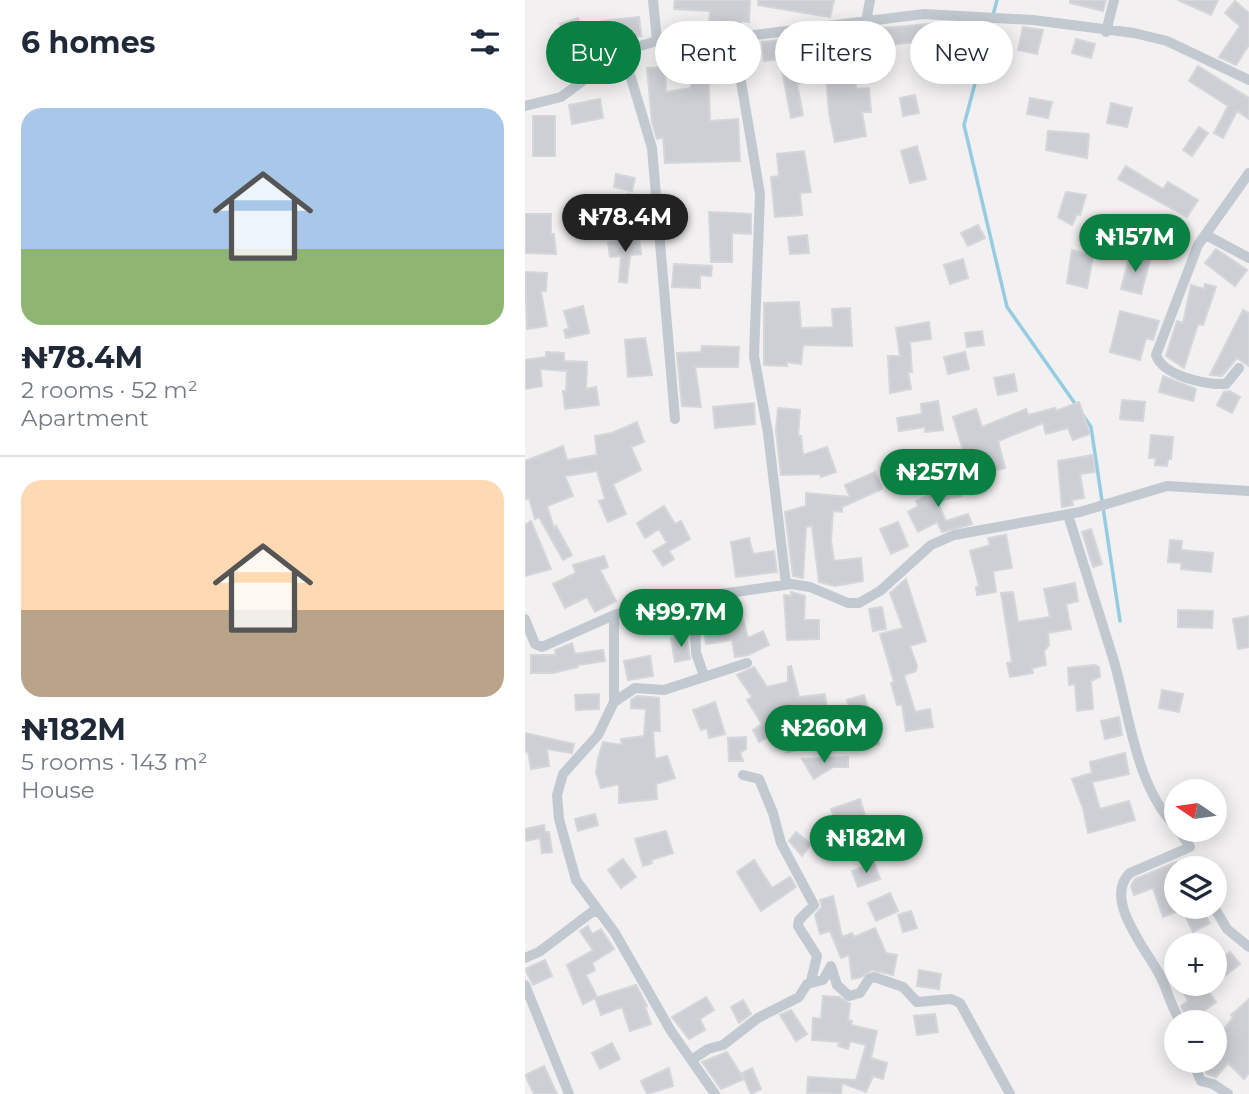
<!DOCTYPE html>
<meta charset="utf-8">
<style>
body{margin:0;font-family:Montserrat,sans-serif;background:#f6f6f7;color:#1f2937;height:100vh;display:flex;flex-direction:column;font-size:26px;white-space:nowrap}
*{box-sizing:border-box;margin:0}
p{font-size:23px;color:#747a83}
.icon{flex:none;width:38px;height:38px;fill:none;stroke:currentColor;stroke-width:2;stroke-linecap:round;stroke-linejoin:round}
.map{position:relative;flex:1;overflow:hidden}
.sheet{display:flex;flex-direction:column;background:#fff;width:525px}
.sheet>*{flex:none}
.banner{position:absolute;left:21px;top:21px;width:597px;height:63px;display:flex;gap:14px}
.needle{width:46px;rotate:283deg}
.controls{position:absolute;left:639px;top:779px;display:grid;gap:14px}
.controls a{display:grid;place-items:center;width:63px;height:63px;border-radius:50%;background:#fff;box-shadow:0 4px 18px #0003;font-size:35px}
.price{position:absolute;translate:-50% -60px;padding:0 16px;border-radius:24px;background:#0b8043;color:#fff;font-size:23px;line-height:46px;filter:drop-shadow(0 2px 4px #0008)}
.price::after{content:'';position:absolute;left:50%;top:42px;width:21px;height:16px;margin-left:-10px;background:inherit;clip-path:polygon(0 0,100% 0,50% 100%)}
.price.selected{background:#222;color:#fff}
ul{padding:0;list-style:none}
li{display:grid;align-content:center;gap:14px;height:371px;padding:0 21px}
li+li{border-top:2px solid #e0e1e3}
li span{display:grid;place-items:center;height:217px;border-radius:21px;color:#555}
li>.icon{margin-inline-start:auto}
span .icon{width:126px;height:126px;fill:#fffc;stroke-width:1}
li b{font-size:30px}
h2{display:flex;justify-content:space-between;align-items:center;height:84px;padding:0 21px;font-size:30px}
.tag{padding:0 24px;border-radius:32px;background:#fff;box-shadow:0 4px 18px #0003;font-size:24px;line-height:63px}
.tag.selected{background:#0b8043;color:#fff}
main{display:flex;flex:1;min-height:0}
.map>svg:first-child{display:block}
</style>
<main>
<section class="sheet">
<h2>6 homes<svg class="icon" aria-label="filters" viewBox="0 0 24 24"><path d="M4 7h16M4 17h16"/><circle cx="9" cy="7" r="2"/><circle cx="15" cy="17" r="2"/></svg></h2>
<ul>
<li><span style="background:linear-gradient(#a9c7e8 65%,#8fb573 0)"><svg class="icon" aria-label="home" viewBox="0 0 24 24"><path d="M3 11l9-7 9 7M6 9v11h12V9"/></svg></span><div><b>₦78.4M</b><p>2 rooms · 52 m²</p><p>Apartment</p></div></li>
<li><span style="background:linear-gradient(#ffd9b3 60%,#b9a48a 0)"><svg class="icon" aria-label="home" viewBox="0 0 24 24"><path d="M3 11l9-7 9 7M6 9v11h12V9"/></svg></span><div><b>₦182M</b><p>5 rooms · 143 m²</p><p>House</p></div></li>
</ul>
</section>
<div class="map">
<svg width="724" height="1094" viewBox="0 0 724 1094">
<rect width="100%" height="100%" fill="#f2f0f0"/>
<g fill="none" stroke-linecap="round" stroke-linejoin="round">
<path stroke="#95cce2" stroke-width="3.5" d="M472,0L439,125L482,307L551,405
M557,414L566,427L595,621"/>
</g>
<path fill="#cecfd4" stroke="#d4d6da" stroke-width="2" d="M150,0H225L224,22L216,21L215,30L194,32V25H184L185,11L149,9Z
M233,0H309L305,17L233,5Z
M545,0H581L578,11L545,3Z
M653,0H693L686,15Z
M710,1L724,13V45L711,65L694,57L715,26L700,13Z
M114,17L116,36L71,41L75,50L47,61L35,24L53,18L59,36L78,28L77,21Z
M414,23L439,25L436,49L388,47V42L350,47L348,29Z
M498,27L518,30L512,54L493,50Z
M326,35L331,89L344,88L346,112H337L341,136L310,142L304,113L301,74L316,72L311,37Z
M264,39L266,58L282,56L286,82L272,84L278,115L266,118L255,59L239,61L237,42Z
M551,39L570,44L566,58L547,53Z
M136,50L155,53L156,64L138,66Z
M166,63L183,65L185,121L213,119L215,161L140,163L138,137L132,139L127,122L122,68L140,67L141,92L166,88Z
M673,66L724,98V119L712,111L698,138L689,133L703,106L664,81Z
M390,95L394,113L378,116L375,98Z
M505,98L527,102L523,118L502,114Z
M75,99L78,118L47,124L44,105Z
M586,103L607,108L602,127L582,123Z
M8,116H30V156H8Z
M674,127L683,133L667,156L658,150Z
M523,131L564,134L562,158L521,150Z
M392,146L401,179L385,183L376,151Z
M279,151L286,192L275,193L277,215L250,217L246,177L254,176L252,154Z
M601,166L638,189L643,182L673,200L662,217L593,179Z
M91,174L110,178L107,191L89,187Z
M541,192L561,195L555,215L552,214L547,225L533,217Z
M103,194L119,196L118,206H123L117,221L99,218Z
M184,212L226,214V234L207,233V262H186Z
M0,214H26V234H29L31,254L0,253Z
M53,218H77L76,233H53Z
M453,225L460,238L443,246L436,233Z
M282,235L284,253L265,254L263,237Z
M114,238L116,254L105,255L102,283L94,282L96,256L85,257L83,242Z
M691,249L722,270L710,286L680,263Z
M547,250L568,256L562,288L542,283Z
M605,255L625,260L616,294L596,289Z
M438,259L443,278L425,284L419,265Z
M149,264L187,266L186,276L175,275V288L147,287Z
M0,272L22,273L21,291H16L22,326L2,329Z
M680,284L691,287L678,325L673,324L659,368L641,356L652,321L658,323L666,285L679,289Z
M274,302L276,328L308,327L307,309L325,308L327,346L278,345L276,364L262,362V366L239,365V303Z
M58,306L64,333L41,338L39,330L44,328L39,311Z
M718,310L724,313V366L712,358L697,376L685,375Z
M595,311L634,321L628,340L621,338L615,360L585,352Z
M404,322L406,339L385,342L387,372H383L386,389L365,393L363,356H375L371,328Z
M457,331L459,345L442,347L440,333Z
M120,338L127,375L103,377L100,340Z
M177,346L214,347L213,367H170L176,407L157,406L152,353L176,352Z
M21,352L39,353V361L62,362L61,389L71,387L74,405L40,409L38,391H41L42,371L15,369L17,386L0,389V360L21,357Z
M440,352L444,369L423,374L419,357Z
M489,374L492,391L473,395L469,378Z
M638,376L671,389L668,401L634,392Z
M704,391L715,397L707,413L692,405L699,392Z
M597,400L620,402L618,421L595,419Z
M413,401L418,430L400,432V427L374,431L372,418L397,414L396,404Z
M554,402L565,434L548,440L543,428L521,434L518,423L473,441L480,468L446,477L428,417L451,409L457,427L501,409L503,415L530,408L531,411Z
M229,403L230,424L190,428L188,407Z
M253,408L275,410L273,436H276L278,455L302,447L311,472L296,477L295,474L256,475L251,431Z
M112,422L119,442L106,447L116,470L88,484L101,514L83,522L74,501L80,499L72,471L40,476L48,496L22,506L29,528L31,526L47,555L38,560L14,517L10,519L4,498L0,500V461L38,446L42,460L72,455L70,436L87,433Z
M626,435L648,437L646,459H643L642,466L630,465L631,458H624Z
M568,455L570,472L555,474L559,498L547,500L548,505L537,507L533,461Z
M350,472L357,489L317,507V512L308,511L306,540L309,561L336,558L338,581L310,586L294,582L287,526L281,527L278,578L268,576L260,512L281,506V493L325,497L320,485Z
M433,478L436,496L412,501L421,521L443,514L447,524L417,532L412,522L393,532L383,512L393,506L391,501L413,491L411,483Z
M139,506L150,524L156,521L165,539L144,551L149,559L138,566L128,551L142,543L134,529L120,538L112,523Z
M6,521L26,569L0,576V525Z
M373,522L383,546L366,554L355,529Z
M566,529L577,564L568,567L557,532Z
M481,535L487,568L468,571L471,592L452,595L451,587L454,586L445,551L465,545L463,538Z
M224,538L228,554L249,551L252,572L211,577L206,542Z
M645,540L657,541L656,550L688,553L686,572L656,569L657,563L643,562Z
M79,556L83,567L75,570L91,601L70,612L62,597L40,608L28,584L51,573L48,565Z
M381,579L401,641L385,646L392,666L391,671L379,675L390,712L405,709L408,727L381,731L377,704L372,705L366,683L369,682L355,634L378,628L365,593Z
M550,583L553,601L541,604L546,629L523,633L524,645L519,651L521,665L507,668L508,673L485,677L482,663L487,662L476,593L488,592L493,622L525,617L519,589Z
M266,592L280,596L279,620H294V639L262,640L259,595L266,596Z
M357,607L361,629L348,631L344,609Z
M144,610L147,625L132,628L129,613Z
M192,610L193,622L217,615L223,638L238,631L244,645L223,655L210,657L207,640L181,644L177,612Z
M653,610L688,611L687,628L653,627Z
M724,616V647L713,649L708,619Z
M161,635L165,659L150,662L146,638Z
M47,643L50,654L78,650L80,661L53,665V667L28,673H6V655H31L30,650Z
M125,656L128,676L103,680L99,661Z
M569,665L574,667L575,677L566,681L568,709L552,711L550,684L544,685L543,668Z
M266,666L274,697L300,694L304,728L314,726L317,742L307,744V750L301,751L300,745L262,752L268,745L265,742L297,731L294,717L254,722L258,729L234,742L228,730L237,724L222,700L227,697L212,675L229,667L242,687L263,682V667Z
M637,690L658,694L654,712L634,708Z
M74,694V709L51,710L50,695Z
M339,695L354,744L338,750L322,700Z
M112,696L134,698L135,731H128L130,759L142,756L150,778L131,784L132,799L94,803V784L76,788L71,773L73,759L78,742L97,745L96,739L119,736L121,709L106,708V700Z
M190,702L200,734L184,738L182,728L176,730L168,710Z
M594,717L597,735L580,739L576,721Z
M0,733L49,744L47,753L22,749L24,766L6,769L3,751L0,752Z
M221,737V749L215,753L218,761H204L203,738Z
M600,753L604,774L567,782L575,809L604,801L610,820L563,833L558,808L547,779L567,773L565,762Z
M323,757V767H308L289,779L277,759Z
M335,799L340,815L332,817L339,839L320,846L306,809Z
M70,814L73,825L53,831L50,819Z
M19,825L20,832H24L27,852L17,853L15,838L0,841V829Z
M141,831L148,853L126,860L127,863L118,866L110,839Z
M271,832L286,844L277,856L264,841Z
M98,859L111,877L96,888L83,870Z
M229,860L247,888L265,877L271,887L236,911L212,872Z
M651,862V912L638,917L628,888L609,895L606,886L610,879Z
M349,863L355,879L333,887L327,871Z
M365,893L373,911L351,921L343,903Z
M308,896L317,937L327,933L329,937L350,928L361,953L372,955L368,975L347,970L336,977L327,979L324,955L316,958L305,931L295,934L290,915L297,907L295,900Z
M676,908L685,923L668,932L660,915Z
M386,911L392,928L378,932L373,915Z
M63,926L67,934L76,929L89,949L67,963L70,970L61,975L72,997L58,1004L42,965L68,950L55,931Z
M705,952L715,964L682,990L691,1002L664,1022L656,1006L663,1001L654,984H690V964Z
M20,960L27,976L8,985L0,969Z
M394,970L416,974L414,989L392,986Z
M111,985L122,1006L120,1007L126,1024L105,1031L97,1007L76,1015L70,998Z
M298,996L314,997L325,1004L323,1020L327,1021L326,1025L352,1031L346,1058L362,1063L358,1079L348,1076L341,1092L317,1083L316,1094L282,1093L283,1077L331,1080L341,1045L325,1041L323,1049L313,1046L315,1042L287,1040L288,1018L296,1019Z
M181,997L189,1010L175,1019L180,1030L164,1039L147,1017Z
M724,999V1073L719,1079L703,1063L691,1077L682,1074L676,1060H690V1041L708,1017L706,1015Z
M218,1000L226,1014L214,1023L206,1007Z
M266,1010L282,1034L271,1041L255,1015Z
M410,1014L413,1032L392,1035L389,1016Z
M87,1043L95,1059L75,1069L67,1053Z
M202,1052L219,1079L196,1089L177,1062Z
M19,1066L32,1094H9L0,1075Z
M144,1068L148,1086L122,1094L116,1081Z
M227,1068L236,1089L226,1094L217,1073Z"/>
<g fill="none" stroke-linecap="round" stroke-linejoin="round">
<path stroke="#c2c9d0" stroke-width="10" d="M128,0L132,41
M341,22L345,0
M581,32L589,0
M209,40L235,194L229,356L243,433L261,584
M98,51L127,148L150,419
M0,106L36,97L98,51L132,41L166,47L230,35L399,14L508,20L609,33L642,41L724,80
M681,235L724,258
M714,368L701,384C681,385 638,376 631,355L673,245L724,173
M543,515C558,563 573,611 588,658C604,711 610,786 651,827
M169,595L171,653L179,676
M89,615V702L73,735L38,774L32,795L34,819L51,880L90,933L146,1031L190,1094
M0,619L10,644L17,647L89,615L160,595L182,596L266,584L285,587L323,603H334L355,591L406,545L429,535L555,512L642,486L724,491
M89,702L110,688L139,690L222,663
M218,775L234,779L248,813L256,843L289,905L274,920L273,926L292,956L286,981
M654,830L665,847L605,873C578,898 620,948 633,972C643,989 645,1006 656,1022
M683,906L692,912L702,929L724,947
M0,958L14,952L67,912H73
M0,985L44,1094
M168,1059L183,1049L198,1045L233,1018L274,997L282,984L298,980L306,966L312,985L324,996L335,993L344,979L349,977L378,987L392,1002L426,999L435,1003L485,1094
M667,1060L676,1081L688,1084L703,1094"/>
</g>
</svg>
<div class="controls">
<a><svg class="needle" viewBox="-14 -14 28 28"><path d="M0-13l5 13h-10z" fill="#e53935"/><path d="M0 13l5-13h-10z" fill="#747a83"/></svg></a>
<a><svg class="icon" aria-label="layers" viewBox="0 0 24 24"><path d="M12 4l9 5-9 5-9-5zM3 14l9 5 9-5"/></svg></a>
<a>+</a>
<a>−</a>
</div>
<b class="price selected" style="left:100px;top:254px">₦78.4M</b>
<b class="price" style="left:610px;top:274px">₦157M</b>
<b class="price" style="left:413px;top:509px">₦257M</b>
<b class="price" style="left:156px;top:649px">₦99.7M</b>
<b class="price" style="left:299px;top:765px">₦260M</b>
<b class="price" style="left:341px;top:875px">₦182M</b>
<div class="banner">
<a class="tag selected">Buy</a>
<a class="tag">Rent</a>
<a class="tag">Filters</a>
<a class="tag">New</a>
</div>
</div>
</main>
